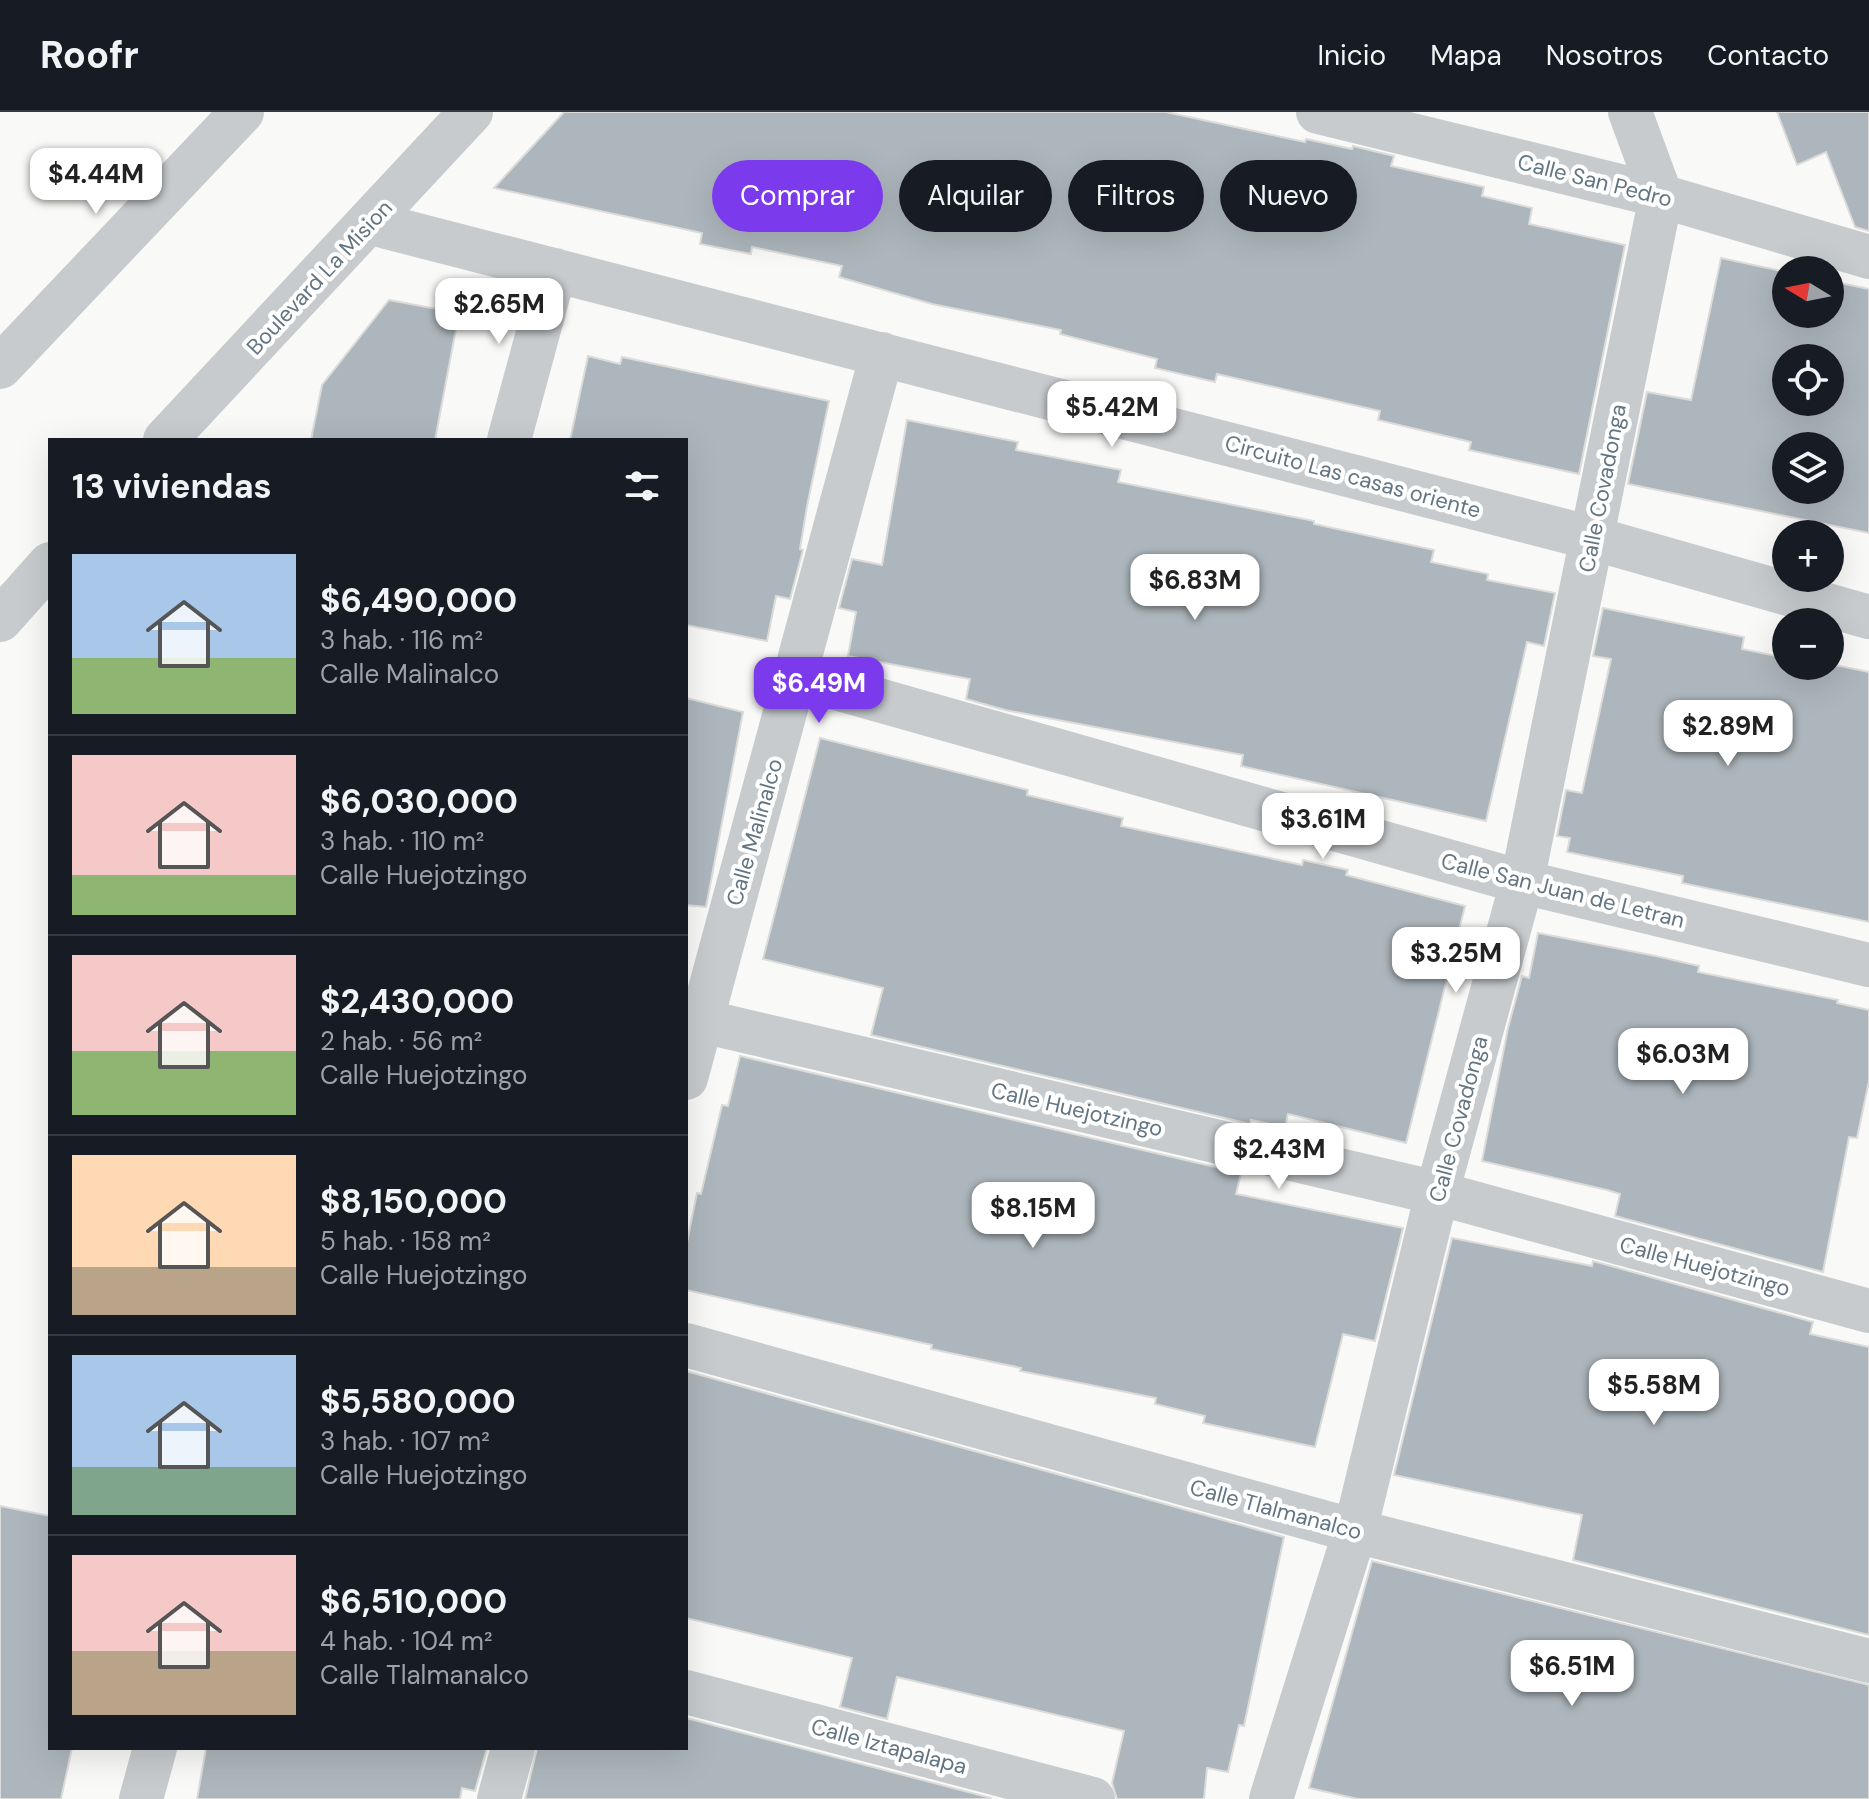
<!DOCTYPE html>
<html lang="es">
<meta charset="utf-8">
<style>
body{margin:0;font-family:"DM Sans",sans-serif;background:#242831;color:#f1f3f6;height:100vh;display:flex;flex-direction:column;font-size:30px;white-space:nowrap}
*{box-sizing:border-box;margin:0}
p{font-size:26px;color:#9ea1a6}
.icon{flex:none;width:44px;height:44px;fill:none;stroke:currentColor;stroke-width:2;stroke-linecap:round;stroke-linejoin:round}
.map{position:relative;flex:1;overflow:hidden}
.side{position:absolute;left:48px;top:326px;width:640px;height:1312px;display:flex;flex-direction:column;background:#171b24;border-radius:0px;box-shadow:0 8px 32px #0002}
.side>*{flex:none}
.top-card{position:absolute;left:712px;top:48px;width:760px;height:72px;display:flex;gap:16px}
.needle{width:52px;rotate:280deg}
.controls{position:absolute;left:1772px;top:144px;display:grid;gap:16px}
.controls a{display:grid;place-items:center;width:72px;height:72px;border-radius:50%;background:#171b24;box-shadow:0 8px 32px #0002;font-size:40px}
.price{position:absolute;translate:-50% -68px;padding:0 18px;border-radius:16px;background:#fff;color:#222;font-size:26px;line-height:52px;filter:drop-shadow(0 2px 4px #0008)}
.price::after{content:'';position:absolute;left:50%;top:48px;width:24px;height:18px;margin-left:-12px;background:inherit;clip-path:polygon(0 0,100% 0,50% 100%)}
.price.selected{background:#7c3aed;color:#fff}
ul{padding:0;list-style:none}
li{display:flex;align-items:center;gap:24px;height:200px;padding:0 24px}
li+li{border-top:2px solid #363941}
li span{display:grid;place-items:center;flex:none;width:224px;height:160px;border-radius:0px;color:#555}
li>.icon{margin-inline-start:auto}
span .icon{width:96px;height:96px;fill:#fffc;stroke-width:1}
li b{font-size:34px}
h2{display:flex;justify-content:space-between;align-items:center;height:96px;padding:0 24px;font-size:34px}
.chip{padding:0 28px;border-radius:36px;background:#171b24;box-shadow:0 8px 32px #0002;font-size:28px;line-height:72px}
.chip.selected{background:#7c3aed;color:#fff}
header{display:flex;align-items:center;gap:48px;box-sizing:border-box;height:112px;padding:0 40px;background:#171b24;border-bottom:2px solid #363941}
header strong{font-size:38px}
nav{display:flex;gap:44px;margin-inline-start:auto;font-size:28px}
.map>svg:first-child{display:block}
</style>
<header>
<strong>Roofr</strong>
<nav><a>Inicio</a><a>Mapa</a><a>Nosotros</a><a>Contacto</a></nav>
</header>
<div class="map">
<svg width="1869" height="1687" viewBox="0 0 1869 1687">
<rect width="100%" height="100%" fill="#f9f9f7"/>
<path fill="#adb6bc" stroke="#dbdbd9" stroke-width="2" fill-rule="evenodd" d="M564,0H1166L1305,30L1306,27L1352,37L1353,34L1394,44L1391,54L1484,75L1482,84L1532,96L1529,112L1625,133L1579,362L1469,338L1471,330L1378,308L1380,299L1217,262L1215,270L1155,256L1157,247L1060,222L1061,218L932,192L839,165L842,154L752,135L751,142L700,132L702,121L494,76Z
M1777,0H1869V119L1855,115L1826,40L1797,53Z
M1721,146L1786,160V202H1830V169L1869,177V421L1628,372L1647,280L1691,288ZM1786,246H1830V290H1786ZM1786,334H1830V378H1786Z
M389,188L459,201L435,328H311L322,273Z
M588,244L620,252L622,245L829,289L807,394L800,437L803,438L790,487L776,484L767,529L686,513V328H570Z
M907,308L1018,330L1016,338L1121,358L1118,370L1314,409V412L1434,438L1431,450L1488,462L1487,468L1555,481L1544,534L1527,530L1486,709L1241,654L1243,643L1005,598L966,587L970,567L848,544L856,500L839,496L852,447L882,453Z
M1603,496L1744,525L1742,537L1786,546V554L1830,552L1869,560V810L1682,771L1683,764L1567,740L1570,726L1557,724L1566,678L1582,681L1611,547L1593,544Z
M686,586L743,600L706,795L686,793Z
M820,626L1028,678L1027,683L1123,706L1121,714L1302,753L1303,748L1348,758L1346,763L1465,794L1406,1031L1288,1002L1285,1015L1251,1008L1250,1012L871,923L883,876L763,847Z
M1538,821L1656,844L1699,854L1698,860L1838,888L1837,891L1869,898V969L1857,1026L1849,1025L1823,1160L1615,1104L1620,1082L1607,1078L1482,1049L1508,916L1522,864L1529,866Z
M740,944L1241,1061L1236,1082L1403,1116L1375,1229L1343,1222L1315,1335L1203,1311L1205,1304L1155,1292L1156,1286L1020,1259L1021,1256L931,1237L932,1233L686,1178V1135L697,1081L701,1082L722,993L728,994Z
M1452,1126L1592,1154L1593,1149L1813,1210L1810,1222L1869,1235V1523L1573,1448L1582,1403L1394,1363Z
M686,1259L1284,1425L1244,1614L1239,1613L1228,1660L1207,1656L1204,1687H1117L1112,1671L1124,1619L897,1565L887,1607L840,1595L852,1546L686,1506Z
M0,1394L50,1404V1636H72L61,1687H0Z
M1372,1449L1869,1573V1687H1358L1309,1676Z
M686,1606L991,1686L990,1687H525L537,1636H686Z
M206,1636H487L475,1679L462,1676L460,1687H197Z"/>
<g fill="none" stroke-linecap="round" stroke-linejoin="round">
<path stroke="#c7cbce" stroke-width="44" d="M1318,0L1661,84L1869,145
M371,111L1592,426L1869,505
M0,255L242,0
M165,328L471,0
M509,328L555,158
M0,508L50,452
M797,565L1522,770L1869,853
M702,909L1437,1081L1869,1199
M686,966L882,242
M686,1233L1355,1419L1869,1549
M686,1580L1093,1687
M141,1687L155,1636
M499,1687L513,1636
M1271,1687L1355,1419L1437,1081L1522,770L1661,84L1630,0"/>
</g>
<g text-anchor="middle" stroke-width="8" stroke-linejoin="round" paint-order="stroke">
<g font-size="22" fill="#637583" stroke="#fff">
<text transform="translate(1595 68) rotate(14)" y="8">Calle San Pedro</text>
<text transform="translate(319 165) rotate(-47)" y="8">Boulevard La Mision</text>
<text transform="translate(1353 364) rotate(15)" y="8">Circuito Las casas oriente</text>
<text transform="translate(1602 376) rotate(-79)" y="8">Calle Covadonga</text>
<text transform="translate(754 720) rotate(-74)" y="8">Calle Malinalco</text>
<text transform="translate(1563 778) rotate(14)" y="8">Calle San Juan de Letran</text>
<text transform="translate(1077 997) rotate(13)" y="8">Calle Huejotzingo</text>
<text transform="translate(1458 1007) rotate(-75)" y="8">Calle Covadonga</text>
<text transform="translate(1705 1154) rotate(15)" y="8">Calle Huejotzingo</text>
<text transform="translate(1276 1397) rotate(15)" y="8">Calle Tlalmanalco</text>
<text transform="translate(889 1634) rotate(15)" y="8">Calle Iztapalapa</text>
</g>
</g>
</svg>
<div class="controls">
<a><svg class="needle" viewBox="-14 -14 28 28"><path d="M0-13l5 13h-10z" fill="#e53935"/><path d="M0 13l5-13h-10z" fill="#9ea1a6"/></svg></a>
<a><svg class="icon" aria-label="locate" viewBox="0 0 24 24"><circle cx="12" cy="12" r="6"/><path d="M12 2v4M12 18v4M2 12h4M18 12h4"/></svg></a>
<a><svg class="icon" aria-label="layers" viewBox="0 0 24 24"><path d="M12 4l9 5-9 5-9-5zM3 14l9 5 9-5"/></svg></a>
<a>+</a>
<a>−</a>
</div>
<b class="price" style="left:96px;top:104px">$4.44M</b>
<b class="price" style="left:499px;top:234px">$2.65M</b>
<b class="price" style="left:1112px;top:337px">$5.42M</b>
<b class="price" style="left:1195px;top:510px">$6.83M</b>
<b class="price selected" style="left:819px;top:613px">$6.49M</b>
<b class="price" style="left:1728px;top:656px">$2.89M</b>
<b class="price" style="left:1323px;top:749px">$3.61M</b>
<b class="price" style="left:1456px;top:883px">$3.25M</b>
<b class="price" style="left:1683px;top:984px">$6.03M</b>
<b class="price" style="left:1279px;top:1079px">$2.43M</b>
<b class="price" style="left:1033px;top:1138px">$8.15M</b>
<b class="price" style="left:1654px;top:1315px">$5.58M</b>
<b class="price" style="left:1572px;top:1596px">$6.51M</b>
<div class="top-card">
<a class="chip selected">Comprar</a>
<a class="chip">Alquilar</a>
<a class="chip">Filtros</a>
<a class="chip">Nuevo</a>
</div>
<section class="side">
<h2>13 viviendas<svg class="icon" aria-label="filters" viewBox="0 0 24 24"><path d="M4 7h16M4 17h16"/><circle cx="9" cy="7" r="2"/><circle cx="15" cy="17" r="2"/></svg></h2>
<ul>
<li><span style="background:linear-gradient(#a9c7e8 65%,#8fb573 0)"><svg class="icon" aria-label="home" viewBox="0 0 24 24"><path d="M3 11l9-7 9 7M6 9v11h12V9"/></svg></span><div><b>$6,490,000</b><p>3 hab. · 116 m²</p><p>Calle Malinalco</p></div></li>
<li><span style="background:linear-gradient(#f6c9c9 75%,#8fb573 0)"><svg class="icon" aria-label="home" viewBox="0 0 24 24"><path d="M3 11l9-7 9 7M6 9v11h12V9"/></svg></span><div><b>$6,030,000</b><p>3 hab. · 110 m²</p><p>Calle Huejotzingo</p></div></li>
<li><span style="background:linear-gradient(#f6c9c9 60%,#8fb573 0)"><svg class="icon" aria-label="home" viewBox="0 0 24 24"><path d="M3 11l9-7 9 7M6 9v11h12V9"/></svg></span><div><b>$2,430,000</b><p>2 hab. · 56 m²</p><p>Calle Huejotzingo</p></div></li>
<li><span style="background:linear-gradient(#ffd9b3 70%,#b9a48a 0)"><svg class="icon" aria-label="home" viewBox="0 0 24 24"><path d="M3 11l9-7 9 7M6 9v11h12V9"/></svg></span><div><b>$8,150,000</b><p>5 hab. · 158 m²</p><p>Calle Huejotzingo</p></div></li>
<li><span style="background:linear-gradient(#a9c7e8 70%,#7fa58c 0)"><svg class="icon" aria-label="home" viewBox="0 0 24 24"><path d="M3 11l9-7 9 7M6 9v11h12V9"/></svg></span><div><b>$5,580,000</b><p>3 hab. · 107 m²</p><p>Calle Huejotzingo</p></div></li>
<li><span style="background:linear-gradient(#f6c9c9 60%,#b9a48a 0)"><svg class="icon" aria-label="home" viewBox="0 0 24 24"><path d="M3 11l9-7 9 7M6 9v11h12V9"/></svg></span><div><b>$6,510,000</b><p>4 hab. · 104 m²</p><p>Calle Tlalmanalco</p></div></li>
</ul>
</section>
</div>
